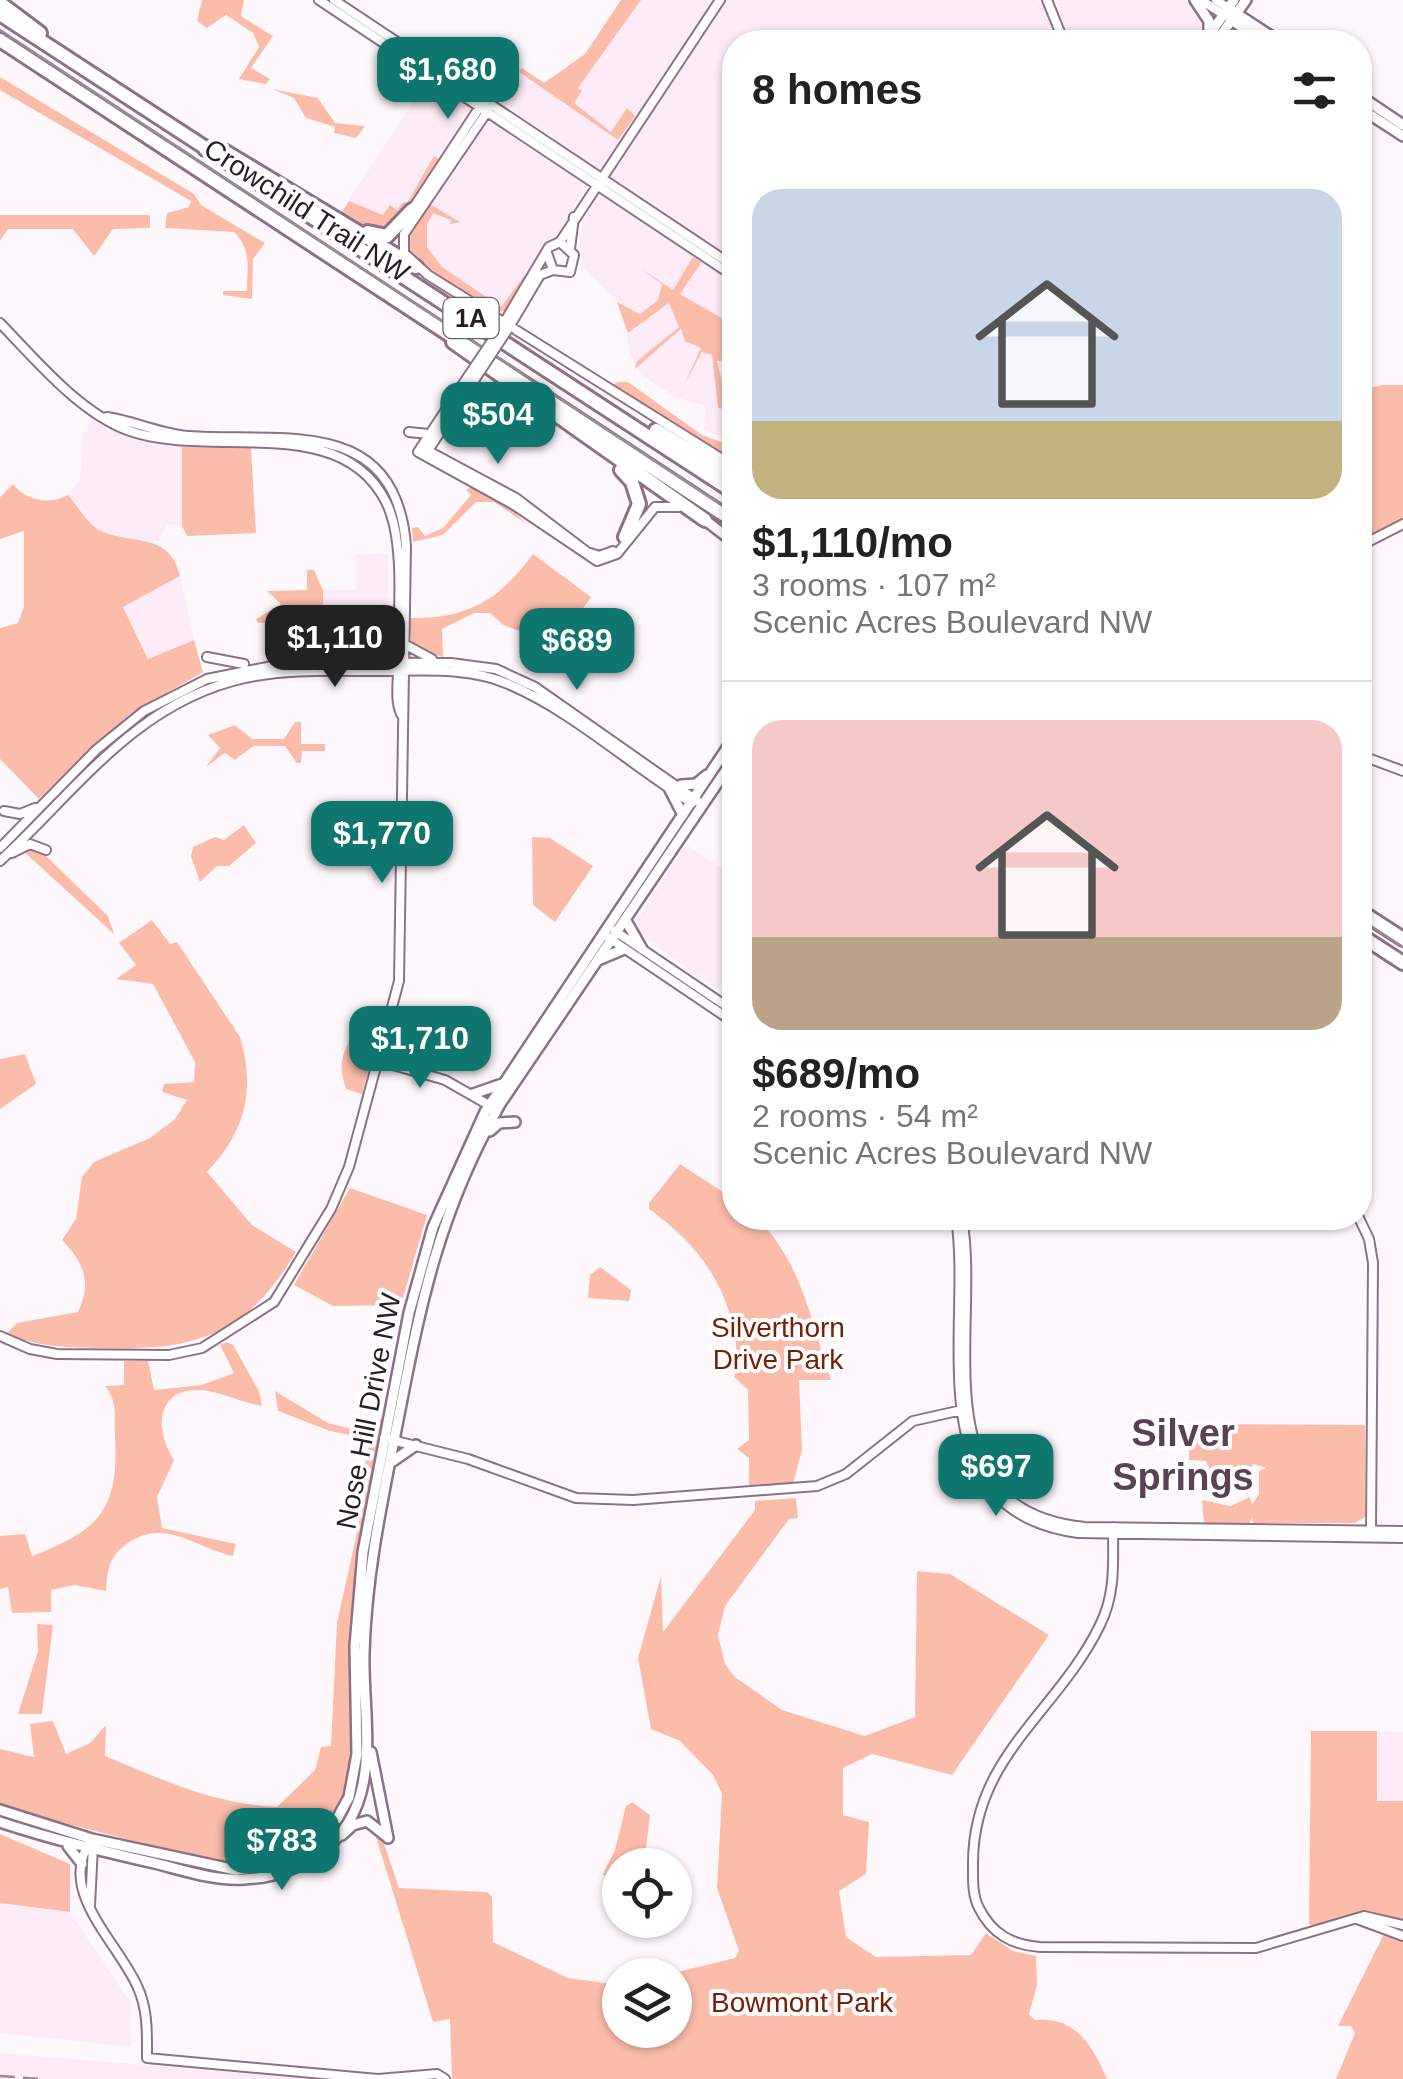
<!DOCTYPE html>
<meta charset="utf-8">
<style>
body{margin:0;font-family:Helvetica,sans-serif;background:#f6f6f6;color:#222;height:100vh;display:flex;flex-direction:column;font-size:38px;white-space:nowrap}
*{box-sizing:border-box;margin:0}
p{font-size:32px;color:#767676}
.icon{flex:none;width:55px;height:55px;fill:none;stroke:currentColor;stroke-width:2;stroke-linecap:round;stroke-linejoin:round}
.map{position:relative;flex:1;overflow:hidden}
.side{position:absolute;left:722px;top:30px;width:650px;height:1200px;display:flex;flex-direction:column;background:#fff;border-radius:40px;box-shadow:0 2px 8px #0004}
.side>*{flex:none}
.controls{position:absolute;left:602px;top:1848px;display:grid;gap:20px}
.controls a{display:grid;place-items:center;width:90px;height:90px;border-radius:50%;background:#fff;box-shadow:0 2px 8px #0004;font-size:50px}
.price{position:absolute;translate:-50% -85px;padding:0 22px;border-radius:20px;background:#0f766e;color:#fff;font-size:32px;line-height:65px;filter:drop-shadow(0 2px 5px #0008)}
.price::after{content:'';position:absolute;left:50%;top:60px;width:30px;height:22px;margin-left:-15px;background:inherit;clip-path:polygon(0 0,100% 0,50% 100%)}
.price.selected{background:#222;color:#fff}
ul{padding:0;list-style:none}
li{display:grid;align-content:center;gap:20px;height:530px;padding:0 30px}
li+li{border-top:2px solid #e0e0e0}
li span{display:grid;place-items:center;height:310px;border-radius:30px;color:#555}
li>.icon{margin-inline-start:auto}
span .icon{width:180px;height:180px;fill:#fffc;stroke-width:1}
li b{font-size:42px}
h2{display:flex;justify-content:space-between;align-items:center;height:120px;padding:0 30px;font-size:42px}
.map>svg:first-child{display:block}
</style>
<div class="map">
<svg width="1403" height="2079" viewBox="0 0 1403 2079">
<rect width="100%" height="100%" fill="#fef7fc"/>
<path fill="#fdecf8" d="M641,0H1038L1050,16L1058,42H735V442L704,430L705,406L675,397L641,375L631,356L620,304L584,269L579,238L587,214L611,178L501,102L522,75L566,104Z
M1057,0H1187L1206,25L1197,42H1069Z
M428,80L470,109L390,226L346,204Z
M489,122L582,183L583,189L560,236L548,243L501,313L493,312L404,241L483,123Z
M94,418L133,436L182,447V526L167,524L158,542L98,531L68,495L80,480L83,433Z
M388,553L390,653H323V590H356V555Z
M180,576L194,640L149,659L123,606Z
M686,845L735,877V972L717,989L632,928Z
M1377,1731L1403,1732V1801H1377Z
M0,1903L70,1912L130,2002L131,2047L0,2033Z
M0,2053L254,2074L309,2079H0Z"/>
<path fill="#fbbcaa" d="M202,0H244L241,16L273,36L251,68L270,79L266,84L239,79L259,47L253,33L226,15L207,28L197,21Z
M621,0H641L578,88L582,91L574,103L611,132L627,108L635,116L618,140L519,72L522,68L544,83L585,54Z
M0,77L194,194L201,205L265,243L253,259L252,299L223,295V291H247C247,266 252,250 234,232L165,228L167,213L189,207L191,201L0,90Z
M272,89L318,98L335,123L365,126L356,138L334,133L335,127L306,118L294,98Z
M434,156L441,161L396,228L373,231L342,212L349,201L383,215L390,205L397,210L403,202L407,203Z
M428,203L460,222L450,224L451,220L433,213L427,225V247L442,267L501,307L527,272L505,311C483,316 410,263 405,241Z
M0,215H150V228L113,229L94,256L73,229H8L0,241Z
M693,257L701,263L680,294L725,320L735,304L731,319L735,321V355L730,362L717,361L729,410L718,408L712,355L702,352L684,385L701,348L685,341L681,329L635,369L636,362L679,327L669,303L628,333L617,302L640,314L658,300L662,284L640,268L673,290Z
M618,382H628L702,435L735,447V463L611,386Z
M1382,385H1403V518L1360,539V390Z
M182,447L251,448L256,533L187,536L182,526Z
M13,484C26,501 50,505 68,495C77,505 89,526 101,531C134,545 170,532 180,576L123,607L148,659L194,640L203,672L130,714L39,799L0,759V628L18,623L24,607V531L0,539V497Z
M471,487L510,507L525,523L494,502H476L443,535L413,542L412,528L418,527L425,536L443,528L471,495L466,490Z
M533,554L591,597L557,645L503,625L490,613H474L442,629L443,657L412,648L409,618C468,619 499,600 533,554Z
M307,570H314L323,590V619L258,623L256,619L281,604L267,591L307,590Z
M295,722H301V744H325V751H302L301,763H297L285,746H253L235,760L225,753L206,767L220,748L208,735L235,725L252,739H284Z
M244,825L256,843L229,866H217L200,882L191,856L193,847L215,837L224,840Z
M532,837L550,838L593,866L555,922L533,905Z
M28,847L41,851L108,916L114,934L22,850Z
M152,920L170,944L177,942L240,1037C256,1091 245,1132 207,1172L252,1225L296,1252C244,1339 193,1351 97,1348C64,1347 36,1347 7,1333L17,1323L78,1312C92,1282 84,1263 62,1240L76,1219L82,1177L94,1162L150,1138L175,1119L187,1100L162,1092L164,1084L194,1082L195,1062L153,984L116,979L136,965L119,943Z
M354,1035L376,1041L362,1094L346,1089C339,1067 340,1054 354,1035Z
M25,1054L36,1084L0,1109V1059Z
M680,1164L735,1200V1218L758,1219C804,1267 810,1320 831,1380H799L802,1450L793,1484L749,1488V1458L737,1449L749,1440L748,1390L734,1377C739,1366 737,1351 735,1338C726,1281 695,1242 649,1209V1203Z
M350,1188L427,1215L401,1305L333,1306L294,1285Z
M600,1267L631,1290L629,1301L588,1298L590,1275Z
M226,1342L233,1345L259,1391L262,1406C244,1403 225,1394 208,1391C158,1383 152,1427 174,1460L157,1497L162,1528L236,1544L233,1556C197,1549 166,1517 128,1543C109,1556 107,1570 106,1591L74,1585L51,1590V1612L12,1613L8,1587L0,1589V1536L25,1534L32,1556C100,1530 119,1509 115,1436C114,1414 118,1403 105,1386L124,1385V1361H148L154,1390L202,1385L234,1373L220,1345Z
M275,1391L328,1423L360,1431L384,1417L354,1589L350,1661L354,1750L347,1792L330,1823L283,1858L228,1866L0,1806V1749L34,1757L30,1724L53,1721L66,1754L90,1743L106,1725L105,1756C163,1780 214,1804 277,1807L315,1770L321,1747L331,1746L337,1623L371,1469L365,1464L370,1439L330,1431L278,1411Z
M1189,1424L1365,1425V1517L1355,1523H1253L1252,1517L1250,1523H1204L1202,1500L1230,1506L1250,1497L1252,1505L1259,1494V1471L1267,1468L1253,1464L1246,1479L1241,1472H1211L1206,1461L1189,1460Z
M796,1498L798,1518L789,1519L725,1606L718,1635L725,1664L735,1677L782,1710L865,1736L915,1717L917,1571L950,1574L1049,1635L952,1775L872,1754L843,1768V1815L869,1822L866,1874L839,1891L846,1937L876,1957L971,1955L986,1933L1013,1951L1036,1956L1037,1985L1029,2014L1035,2020C1076,2016 1092,2045 1107,2079H452L450,2019L433,2022L373,1827L380,1832L399,1888L487,1892L492,1897L493,1942L568,1978L620,1985V2030H675V1975H665L735,1958L739,1951L717,1888L722,1794L713,1775L680,1741L651,1729L638,1658L661,1576L663,1632L755,1510V1501Z
M37,1624L53,1625L42,1714H18L38,1651Z
M1311,1731H1377V1801H1403V1921L1371,1912L1314,1927L1309,1924Z
M632,1802L650,1815L644,1865H620V1877L607,1879L603,1874L615,1850L626,1806Z
M0,1834L70,1864V1912L0,1903Z
M1385,1932L1403,1941V2079H1336L1355,2033L1351,2026H1338Z"/>
<g fill="none" stroke-linecap="round" stroke-linejoin="round">
<g stroke="#8f7187" stroke-width="12">
<path id="tertiary" d="M319,0L735,277
M334,0L735,267
M1047,0L1064,42
M1201,0L1224,15
M1216,0L1228,8
M489,101L487,112L404,234V253L428,275L735,467
M412,210L481,105
M560,242L720,0
M570,249L574,217
M547,253L553,270L570,272L574,255L560,242
M0,323C36,360 78,411 127,430C209,461 340,410 386,502C407,544 397,622 398,669C398,684 395,700 401,714
M502,326L549,247L560,242
M508,329L540,275L553,270
M469,375L418,452L514,505L597,561L617,554L655,507H679
M409,432L428,434
M421,447L516,498L587,552L599,556L613,551
M425,455L475,379
M1360,546L1403,524
M406,645L432,659
M207,657L244,664
M1360,755L1403,771
M4,811L20,814L35,808
M0,848L96,750L144,711L207,679L292,662L451,663L496,669L535,687L702,804
M12,853L30,844L46,850
M0,861C77,790 136,702 245,678C287,669 330,671 373,671C417,671 467,666 508,684C574,712 631,766 692,803
M615,931L735,1012
M603,934L735,1023
M379,1061L445,1080L494,1108
M956,1218C973,1330 913,1511 1078,1533L1403,1538
M962,1218C982,1328 916,1510 1085,1527L1403,1531
M1359,1218L1369,1239L1373,1263L1371,1530
M0,1336L30,1349L57,1354L169,1355L202,1348L274,1302L331,1209L349,1167L399,981L406,546C396,413 280,443 189,436C160,434 135,421 107,417
M384,1438L468,1459L576,1498L633,1500L817,1486L846,1474L913,1421L962,1410
M1113,1527C1113,1561 1116,1593 1100,1625C1058,1712 973,1756 973,1863C973,1878 972,1895 979,1908C992,1934 1012,1945 1040,1947L1256,1948L1364,1916L1403,1925
M92,1839C54,1890 120,1944 138,1988C148,2010 147,2034 147,2058L378,2079L437,2074L445,2079
M90,1906L93,1846
M1357,1919L1403,1936"/>
</g>
<g stroke="#8f7187" stroke-width="14">
<path id="secondary" d="M1195,0L1209,21V33
M1228,8L1280,42
M1230,19L1264,42
M1204,42L1234,0
M1216,42L1246,0
M1360,96L1403,125
M1360,108L1403,136
M705,520L735,543
M681,785L696,784L707,775
M670,790L683,815
M625,919L642,949
M598,960L624,949
M473,1094L502,1084
M490,1131L499,1123L515,1122
M390,1463L416,1445
M371,1752L388,1838
M0,1810L92,1839L236,1870L273,1866L298,1855L337,1819L349,1797L357,1754L355,1646L363,1552L409,1313L433,1227L485,1112L735,736
M0,1822C51,1839 102,1851 154,1863C183,1870 214,1881 244,1879C272,1878 299,1868 321,1852C386,1805 362,1719 364,1653C366,1574 383,1497 398,1420C421,1301 439,1212 500,1104L735,757
M342,1835L353,1825L367,1821L386,1836
M68,1846L82,1864"/>
</g>
<g stroke="#8f7187" stroke-width="18">
<path id="motorway" d="M0,3L40,33
M0,14L735,493
M0,40L735,522
M205,149L224,151L416,267
M368,232L387,236L412,210
M453,342L705,520
M656,430L735,478
M621,470L632,482L639,504L625,537
M1360,911L1403,939
M1360,935L1403,963"/>
</g>
<use href="#tertiary" stroke="#fff" stroke-width="8"/>
<use href="#secondary" stroke="#fff" stroke-width="9"/>
<use href="#motorway" stroke="#fff" stroke-width="12"/>
<path stroke="#978e95" stroke-width="2.5" d="M0,30L735,514
M1360,919L1403,947"/>
<path stroke="#978e95" stroke-width="2.5" stroke-dasharray="15 8" stroke-linecap="butt" d="M0,2076L41,2079"/>
<g stroke="#8f7187" stroke-width="12" stroke-linecap="butt">
<path id="tertiary-bridge" d="M469,375L502,326
M475,379L508,329"/>
</g>
<use href="#tertiary-bridge" stroke="#fff" stroke-width="8"/>
</g>
<g text-anchor="middle" stroke-width="8" stroke-linejoin="round" paint-order="stroke">
<rect fill="#fff" stroke="#696167" stroke-width="2.5" x="443.5" y="298" width="55" height="40" rx="8"/>
<g font-size="25" font-weight="bold" fill="#291d26">
<text x="471" y="327">1A</text>
</g>
<g font-size="28" fill="#291d26" stroke="#fff">
<text transform="translate(307 210) rotate(33)" y="10">Crowchild Trail NW</text>
<text transform="translate(368 1411) rotate(-79)" y="10">Nose Hill Drive NW</text>
</g>
<g font-size="28" fill="#742106" stroke="#fff">
<text x="778" y="1337">Silverthorn<tspan x="778" dy="32">Drive Park</tspan></text>
<text x="802" y="2012">Bowmont Park</text>
</g>
<g font-size="38" font-weight="bold" fill="#5c4155" stroke="#fff">
<text x="1183" y="1446">Silver<tspan x="1183" dy="44">Springs</tspan></text>
</g>
</g>
</svg>
<div class="controls">
<a><svg class="icon" aria-label="locate" viewBox="0 0 24 24"><circle cx="12" cy="12" r="6"/><path d="M12 2v4M12 18v4M2 12h4M18 12h4"/></svg></a>
<a><svg class="icon" aria-label="layers" viewBox="0 0 24 24"><path d="M12 4l9 5-9 5-9-5zM3 14l9 5 9-5"/></svg></a>
</div>
<b class="price" style="left:448px;top:122px">$1,680</b>
<b class="price" style="left:498px;top:467px">$504</b>
<b class="price selected" style="left:335px;top:690px">$1,110</b>
<b class="price" style="left:577px;top:693px">$689</b>
<b class="price" style="left:382px;top:886px">$1,770</b>
<b class="price" style="left:420px;top:1091px">$1,710</b>
<b class="price" style="left:996px;top:1519px">$697</b>
<b class="price" style="left:282px;top:1893px">$783</b>
<section class="side">
<h2>8 homes<svg class="icon" aria-label="filters" viewBox="0 0 24 24"><path d="M4 7h16M4 17h16"/><circle cx="9" cy="7" r="2"/><circle cx="15" cy="17" r="2"/></svg></h2>
<ul>
<li><span style="background:linear-gradient(#c9d6e8 75%,#c2b280 0)"><svg class="icon" aria-label="home" viewBox="0 0 24 24"><path d="M3 11l9-7 9 7M6 9v11h12V9"/></svg></span><div><b>$1,110/mo</b><p>3 rooms · 107 m²</p><p>Scenic Acres Boulevard NW</p></div></li>
<li><span style="background:linear-gradient(#f6c9c9 70%,#b9a48a 0)"><svg class="icon" aria-label="home" viewBox="0 0 24 24"><path d="M3 11l9-7 9 7M6 9v11h12V9"/></svg></span><div><b>$689/mo</b><p>2 rooms · 54 m²</p><p>Scenic Acres Boulevard NW</p></div></li>
</ul>
</section>
</div>
